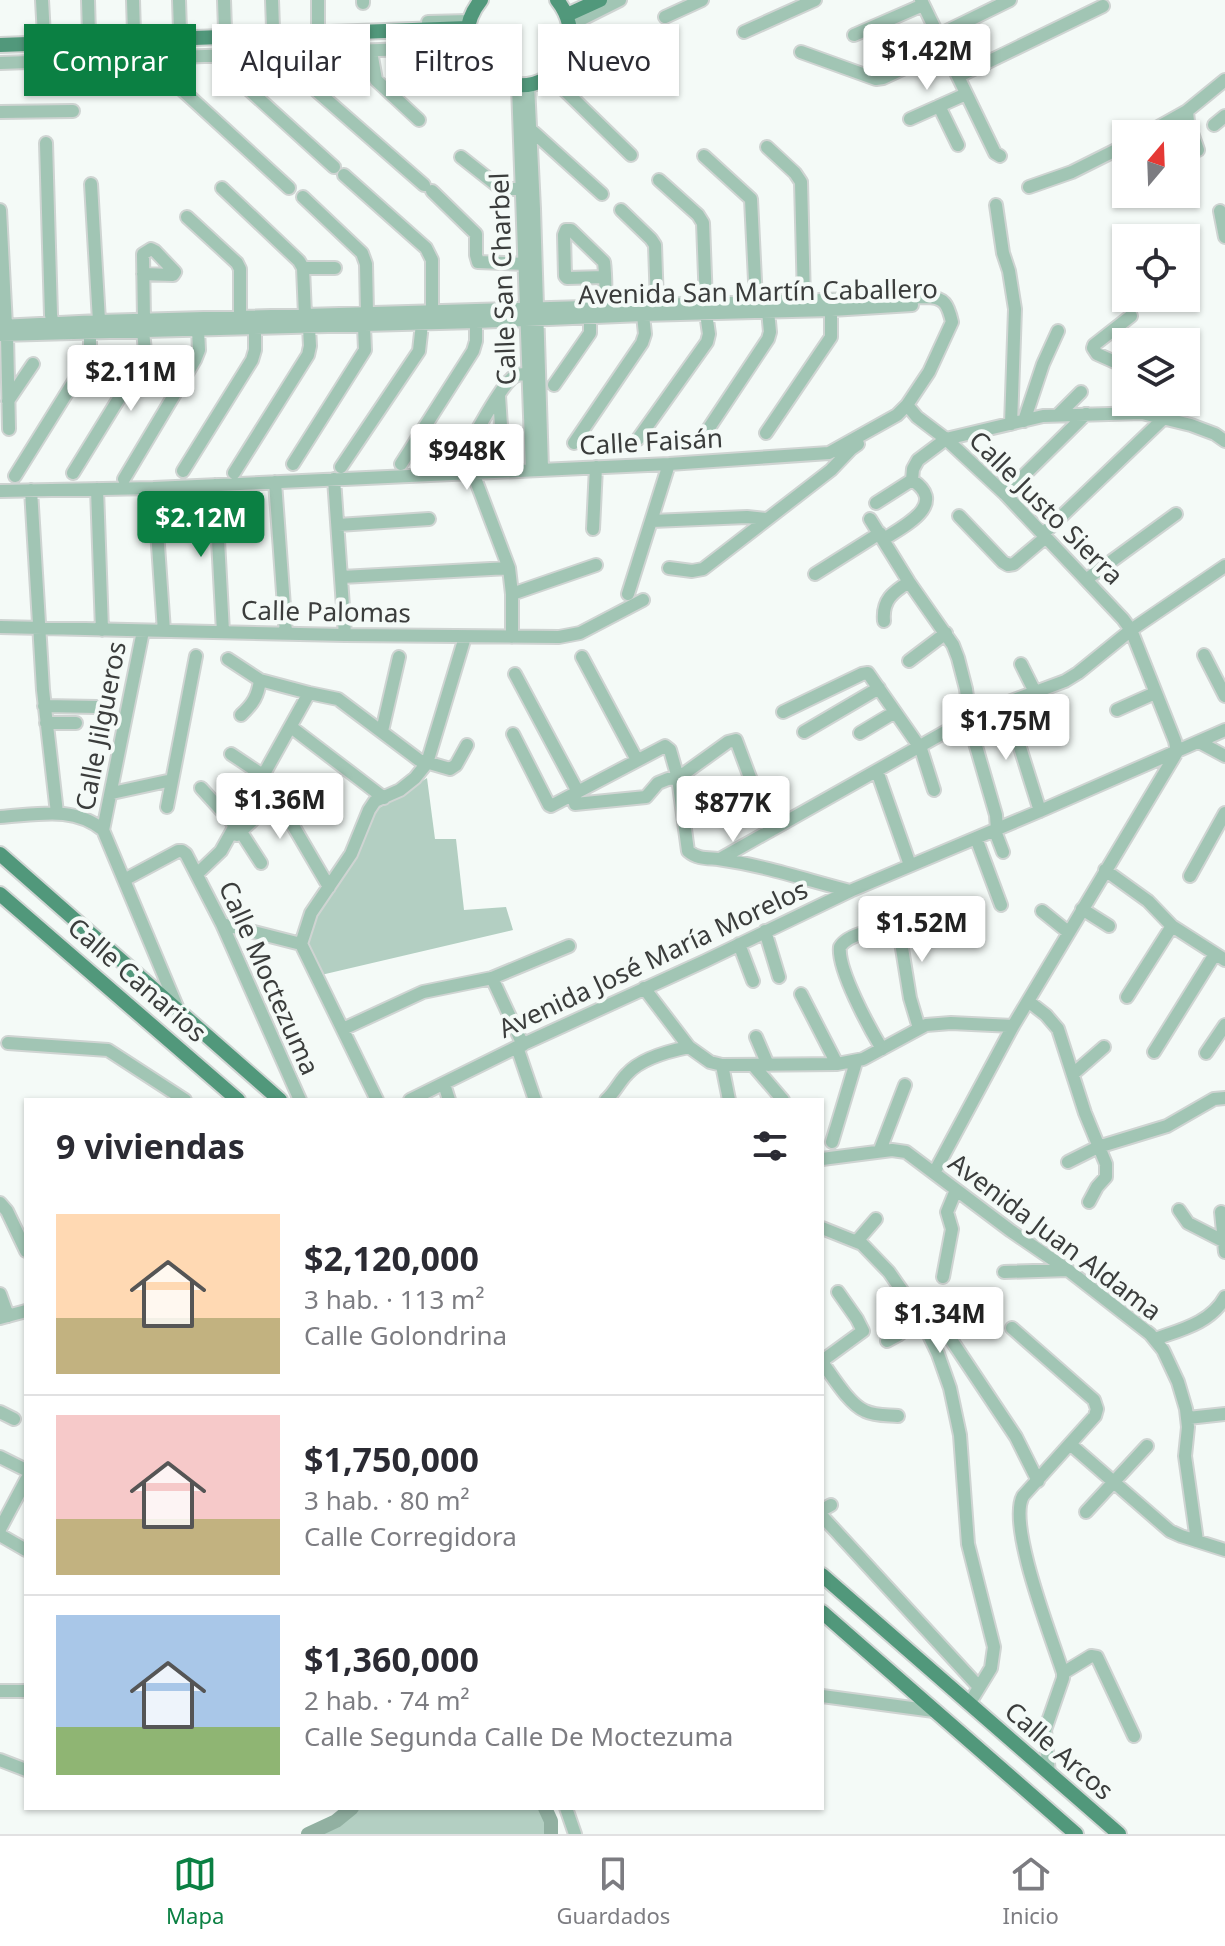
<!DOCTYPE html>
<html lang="es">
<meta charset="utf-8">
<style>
body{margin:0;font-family:"Noto Sans",sans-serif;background:#f7f7f7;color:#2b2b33;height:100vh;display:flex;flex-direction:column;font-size:30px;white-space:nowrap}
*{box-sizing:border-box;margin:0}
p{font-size:26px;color:#7c7c81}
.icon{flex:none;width:44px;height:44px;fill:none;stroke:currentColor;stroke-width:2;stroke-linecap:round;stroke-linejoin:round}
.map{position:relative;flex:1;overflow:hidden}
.drawer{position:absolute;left:24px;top:1098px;width:800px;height:712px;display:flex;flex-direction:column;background:#fff;border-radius:0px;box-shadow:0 2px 6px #0004}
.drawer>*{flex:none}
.guide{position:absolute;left:24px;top:24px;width:800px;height:72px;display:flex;gap:16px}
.needle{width:52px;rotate:19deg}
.buttons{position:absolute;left:1112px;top:120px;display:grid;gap:16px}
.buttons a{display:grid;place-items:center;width:88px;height:88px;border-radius:0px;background:#fff;box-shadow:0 2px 6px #0004;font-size:40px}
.price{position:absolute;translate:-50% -68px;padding:0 18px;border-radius:8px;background:#fff;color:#222;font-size:26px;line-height:52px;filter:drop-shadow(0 2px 4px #0008)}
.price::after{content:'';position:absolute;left:50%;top:48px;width:24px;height:18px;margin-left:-12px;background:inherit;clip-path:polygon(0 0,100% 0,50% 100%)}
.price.selected{background:#0b8043;color:#fff}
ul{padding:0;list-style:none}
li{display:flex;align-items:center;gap:24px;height:200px;padding:0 32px}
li+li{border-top:2px solid #e1e1e2}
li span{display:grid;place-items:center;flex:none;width:224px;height:160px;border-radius:0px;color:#555}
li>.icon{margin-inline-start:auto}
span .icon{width:96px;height:96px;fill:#fffc;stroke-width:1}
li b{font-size:34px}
h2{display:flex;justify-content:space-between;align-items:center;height:96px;padding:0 32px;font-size:34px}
.pill{padding:0 28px;border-radius:0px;background:#fff;box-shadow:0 2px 6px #0004;font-size:28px;line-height:72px}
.pill.selected{background:#0b8043;color:#fff}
.dock{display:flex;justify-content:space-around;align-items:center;height:112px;border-top:2px solid #e1e1e2;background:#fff;font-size:22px;color:#7c7c81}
.dock a{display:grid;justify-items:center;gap:4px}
.dock .selected{color:#0b8043}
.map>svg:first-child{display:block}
</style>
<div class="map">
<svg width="1225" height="1834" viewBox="0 0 1225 1834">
<rect width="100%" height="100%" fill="#f4faf7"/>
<path fill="#b3cfc2" d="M427,778L435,839H456L464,910L506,907L513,930L321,975L306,943L312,920L376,810Z
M352,1808H545L551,1821V1834H308L336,1821Z"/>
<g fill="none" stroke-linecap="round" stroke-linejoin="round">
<path stroke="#91b0a1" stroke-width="14" d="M545,1808L551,1821V1834
M308,1834L336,1821L352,1808"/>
<g stroke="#cfd4d2" stroke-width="16">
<path id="minor" d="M42,0L44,36
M88,0L89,35
M133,0L134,33
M179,0L180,31
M224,0L225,30
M272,0L273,28
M318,0V27
M363,0V3
M921,0L995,153L1000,156
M665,17L702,0
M428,22L469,21
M570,25L620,0
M744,32L815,0
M945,32L1010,0
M854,35L923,5
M371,51L376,80L419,120
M801,52L876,79L883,78L945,49
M306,53L308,78L311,86L424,185
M239,55L241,79L246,87L334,167
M174,57L175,80L178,86L289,188
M0,63L469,47
M965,73L1103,6
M550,76L631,155
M528,85L534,209L542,469
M518,86L532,470
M939,106L958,145
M1187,111L1188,122L1198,150
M0,112L73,111
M910,119L966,94
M1214,125L1225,116
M530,129L602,194
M1146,134L1187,111L1225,80
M46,143L51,315L53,324
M767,147L795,173L801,182L804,300
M704,156L751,199L756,301
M461,157L499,187L504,189H523
M344,175L426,248L432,260V312
M659,180L698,215L703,223L706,303
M91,184L99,321
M1029,187L1072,172L1126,145
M222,188L299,261L303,268L305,315
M432,191L476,234V255L478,262L525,264
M303,197L362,253L366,264L367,313
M996,205L1003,253L1009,271L1015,309L1011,424
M0,210L6,326
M621,210L651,239L655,245L657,305
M1220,211L1225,237
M187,217L237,263L240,269V317
M303,268H335
M143,274L173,275L175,272L155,251L151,249L143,254L144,320
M605,277L567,278L565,276L564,235L566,230H571L604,262C606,277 605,292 606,307
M0,326L99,321L926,297C945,297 948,305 952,322L929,372L907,405L897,415L829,453L669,464L473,473L154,488L0,491
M0,335L476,322L643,315L831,310L912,305
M7,335L9,429
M1126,367L1097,354L1093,348L1094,345L1131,316
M554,385L590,333V318
M499,396L502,441L495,445H474L472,443L473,437C482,423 499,390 510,380C515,374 521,374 529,374
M8,401L33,364
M907,405L917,417L946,439L1005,494L1123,619L1131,630L1175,741L1177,752L1013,1026L934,1173
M1058,415L1081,392
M1024,421L1043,364L1058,331
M766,433L831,337V310
M703,437L768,339L770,332L768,311
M638,439L707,342L709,334L706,313
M574,443L642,343L645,334L643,315
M293,464L365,350L364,326
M401,464L473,351L476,341V322
M341,467L419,351L422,324
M183,471L252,360L255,350V323
M73,473L142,361L145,351L143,331
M234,473L308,355L310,346L309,327
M473,473L509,568L512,594V637
M15,476L86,362L90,352V332
M124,479L195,360L199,350L198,330
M334,479L345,635
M275,482L286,634
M215,485L223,632
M154,488L164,631
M97,489L102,630
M31,490L43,690L57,813
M1005,494L1086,414
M876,503L912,480L913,469L918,460L946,439L1043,416L1142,413L1191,425L1215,434L1225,441
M959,516L1003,562L1008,565L1014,564L1046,537
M870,519L909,582L953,645L958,658L966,689L971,729L996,815L997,830
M652,521L747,517L766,519
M338,525L429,519
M593,529L596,467
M1043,534L1164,418
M884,539C904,526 949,504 912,480
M669,568L692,571L703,569L831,470L851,449L858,444
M815,574L880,533
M342,577L509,568
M1087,579L1176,514
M512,594L596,565
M628,594L669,464
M884,621C882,600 893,592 909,582
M0,627L345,635L559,637L580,633L643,600
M1204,655L1225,696
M582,657L637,760
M228,659L260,680L309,693L338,699L419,760L450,769L456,765L467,745
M909,661L946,633
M1021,664L1035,692
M515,674L578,792
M1006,703L1040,811
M44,706L97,707
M1117,710L1155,693
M783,712L862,674L868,673L921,749L934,790
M241,715C253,704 258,696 260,680
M46,723H76
M291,727L384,798
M382,731L399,657
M804,732L879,688
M860,733L895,712
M513,734L549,805L551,806L665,746L670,750L678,778L688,851C697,859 707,858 718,859C762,865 807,880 850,891
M1199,742L1225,756
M231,754L264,776L329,887
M877,771L910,865
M201,788L241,832L261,863
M112,793L172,780
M575,804L646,797L658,783L668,779L678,778L728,742L736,740L770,831
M167,807L196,656
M0,817C36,815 73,805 103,830L178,1009
M103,830L143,631
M995,831L1003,852
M237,835L276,798
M976,838L1001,905
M720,859L968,719L1006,703L1065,681L1078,673L1131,630L1225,566
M1105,870L1148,901L1172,926L1225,960
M197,874L221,851L309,693
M1190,876L1225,813
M124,880L178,851H182L186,854L222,924L300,1100
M1082,909L1109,926
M1042,911L1068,932
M222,924L301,944
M765,931L779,977
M739,944L753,981
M492,978L523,1045
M644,988L689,1047L710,1062L722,1065L837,1064L863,1059L926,1025L951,1023L1013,1026
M801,994L837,1064
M1127,997L1172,926
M1028,1001L1046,1015L1058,1029L1085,1113L1106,1164V1177L1097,1187L1089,1202
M343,1029L423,992L492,978L569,946
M756,1037L768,1065
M8,1043L108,1050L185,1100
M517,1047L535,1100
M882,1049C870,1029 837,969 840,947C847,935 881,925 893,932C899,935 899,937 901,942L910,998L919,1028
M1154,1052L1215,954
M1206,1053L1225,1025
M722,1065L729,1100
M753,1065L783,1100
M1073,1074L1104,1047
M444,1084L449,1100
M377,1100L301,944L311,913L351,854L369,810L375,801L400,790L415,778L427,763L465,637
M410,1100L517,1047L705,961L850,891L1040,811L1225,730
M606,1100C615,1092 619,1082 627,1074C641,1058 669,1051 689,1047
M832,1142L856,1062
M880,1150L905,1085
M822,1159L892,1150L906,1152L1011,1231L1068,1270L1150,1334L1163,1350L1178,1382L1186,1409L1188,1427L1185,1456L1197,1541
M1068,1162L1098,1147L1167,1126L1214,1099L1225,1098
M0,1203L7,1211L26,1251
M1179,1210L1188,1223L1223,1241
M1221,1212L1225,1252
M822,1228L862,1244L889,1272L921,1318L938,1354L950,1388L960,1435L968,1544L994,1647L991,1668L969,1704
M857,1241L876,1219
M1004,1272L1068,1270
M943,1277L952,1229L947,1212L956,1190
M0,1294L8,1316
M0,1318L26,1311
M1012,1328L1094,1400L1097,1409L1095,1416L1023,1496C1007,1525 1052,1638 1063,1673V1678L1045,1730L1049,1774
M1155,1339C1180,1330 1211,1323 1225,1297
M887,1341L898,1335L925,1315L931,1314L936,1317L1016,1437L1038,1481
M822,1361L863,1331L857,1319L838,1292
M822,1362C833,1377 849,1404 865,1411C875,1416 887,1415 898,1416
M0,1412L14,1419
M1188,1418L1225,1414
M1070,1444L1170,1531L1181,1536L1225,1550
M0,1457L26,1470
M822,1510L831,1505
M1086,1512L1147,1446
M822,1516L979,1687
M0,1529L26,1480
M0,1535L26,1550
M1063,1673L1091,1656L1097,1657L1134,1736
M0,1691H26
M822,1696L934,1711
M0,1760L26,1770
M566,1808L575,1834"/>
</g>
<g stroke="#cfd4d2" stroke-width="18">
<path id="major" d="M481,0C430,64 537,125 567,52C574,34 569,15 557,0
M567,15L600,0
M0,45L468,28
M0,854L280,1100
M0,894L238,1100
M822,1575L1119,1834
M822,1612L1076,1834"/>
</g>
<use href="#minor" stroke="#a1c5b4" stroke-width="12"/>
<use href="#major" stroke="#51987b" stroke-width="14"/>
</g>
<g text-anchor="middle" stroke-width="8" stroke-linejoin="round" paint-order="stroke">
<g font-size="26" fill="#3b3d3c" stroke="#f4faf7">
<text transform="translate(503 279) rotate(-92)" y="9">Calle San Charbel</text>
<text transform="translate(758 292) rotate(-1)" y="9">Avenida San Martín Caballero</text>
<text transform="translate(651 442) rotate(-3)" y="9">Calle Faisán</text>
<text transform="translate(1046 508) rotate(45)" y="9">Calle Justo Sierra</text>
<text transform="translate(326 612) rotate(1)" y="9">Calle Palomas</text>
<text transform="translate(101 726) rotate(-79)" y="9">Calle Jilgueros</text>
<text transform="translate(653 959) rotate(-25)" y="9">Avenida José María Morelos</text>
<text transform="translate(269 978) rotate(66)" y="9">Calle Moctezuma</text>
<text transform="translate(137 980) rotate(41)" y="9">Calle Canarios</text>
<text transform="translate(1055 1237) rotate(37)" y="9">Avenida Juan Aldama</text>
<text transform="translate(1059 1751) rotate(41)" y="9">Calle Arcos</text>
</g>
</g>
</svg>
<div class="buttons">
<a><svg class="needle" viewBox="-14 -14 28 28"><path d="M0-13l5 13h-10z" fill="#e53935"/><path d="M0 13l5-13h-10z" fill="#7c7c81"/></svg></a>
<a><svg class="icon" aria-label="locate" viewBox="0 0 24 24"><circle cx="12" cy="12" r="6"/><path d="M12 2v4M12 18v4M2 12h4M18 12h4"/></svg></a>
<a><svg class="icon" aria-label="layers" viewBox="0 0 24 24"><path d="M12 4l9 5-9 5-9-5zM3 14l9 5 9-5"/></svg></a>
</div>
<b class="price" style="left:927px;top:92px">$1.42M</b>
<b class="price" style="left:131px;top:413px">$2.11M</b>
<b class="price" style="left:467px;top:492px">$948K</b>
<b class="price selected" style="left:201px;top:559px">$2.12M</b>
<b class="price" style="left:1006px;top:762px">$1.75M</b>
<b class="price" style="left:280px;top:841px">$1.36M</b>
<b class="price" style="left:733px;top:844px">$877K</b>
<b class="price" style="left:922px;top:964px">$1.52M</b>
<b class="price" style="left:940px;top:1355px">$1.34M</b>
<div class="guide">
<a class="pill selected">Comprar</a>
<a class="pill">Alquilar</a>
<a class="pill">Filtros</a>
<a class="pill">Nuevo</a>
</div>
<section class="drawer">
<h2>9 viviendas<svg class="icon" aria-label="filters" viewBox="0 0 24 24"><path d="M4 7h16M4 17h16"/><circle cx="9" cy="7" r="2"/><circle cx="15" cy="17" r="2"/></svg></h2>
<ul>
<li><span style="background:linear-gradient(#ffd9b3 65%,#c2b280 0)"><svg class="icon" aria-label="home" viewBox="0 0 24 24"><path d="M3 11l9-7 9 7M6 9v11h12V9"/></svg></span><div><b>$2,120,000</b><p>3 hab. · 113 m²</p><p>Calle Golondrina</p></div></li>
<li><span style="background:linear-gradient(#f6c9c9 65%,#c2b280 0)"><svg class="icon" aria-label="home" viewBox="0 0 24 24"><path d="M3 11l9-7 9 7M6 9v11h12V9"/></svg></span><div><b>$1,750,000</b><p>3 hab. · 80 m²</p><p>Calle Corregidora</p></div></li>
<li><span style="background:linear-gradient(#a9c7e8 70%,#8fb573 0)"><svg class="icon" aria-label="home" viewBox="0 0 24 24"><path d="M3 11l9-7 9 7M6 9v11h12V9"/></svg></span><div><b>$1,360,000</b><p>2 hab. · 74 m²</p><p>Calle Segunda Calle De Moctezuma</p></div></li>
</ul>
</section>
</div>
<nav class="dock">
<a class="selected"><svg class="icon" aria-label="map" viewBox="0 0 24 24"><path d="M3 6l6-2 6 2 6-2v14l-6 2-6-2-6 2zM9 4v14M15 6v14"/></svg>Mapa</a>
<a><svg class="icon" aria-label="saved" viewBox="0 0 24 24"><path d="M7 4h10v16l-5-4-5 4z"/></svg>Guardados</a>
<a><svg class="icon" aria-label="home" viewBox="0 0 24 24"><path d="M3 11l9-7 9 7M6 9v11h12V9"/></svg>Inicio</a>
</nav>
